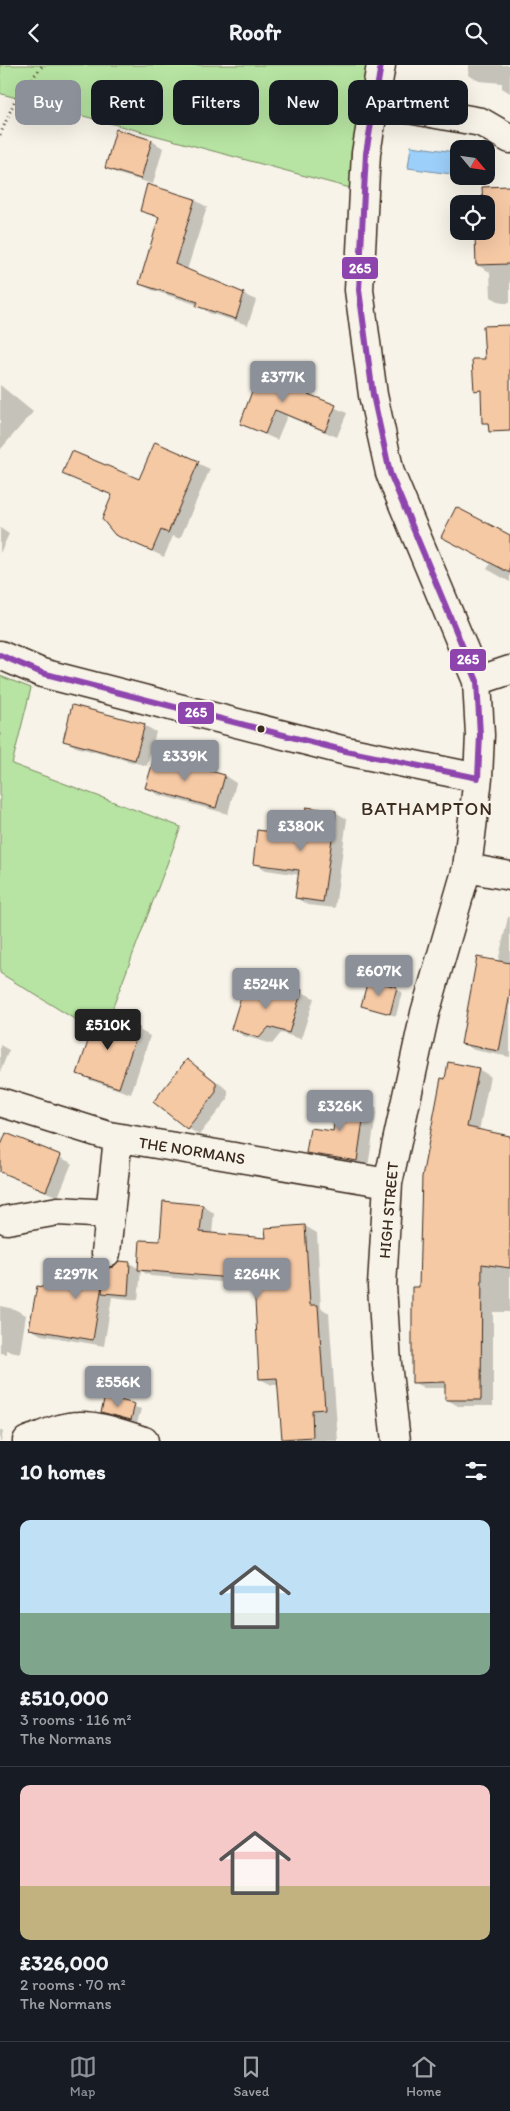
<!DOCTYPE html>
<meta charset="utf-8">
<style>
body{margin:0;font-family:Itim,sans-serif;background:#20242c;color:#f1f3f6;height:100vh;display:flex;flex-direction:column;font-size:19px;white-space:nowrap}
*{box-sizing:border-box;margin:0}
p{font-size:16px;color:#9ea1a6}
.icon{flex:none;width:28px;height:28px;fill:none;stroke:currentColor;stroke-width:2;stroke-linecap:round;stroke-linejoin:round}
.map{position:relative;height:1376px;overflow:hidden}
.details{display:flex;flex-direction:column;background:#171b24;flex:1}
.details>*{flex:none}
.hud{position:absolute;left:15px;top:15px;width:480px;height:45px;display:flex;gap:10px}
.needle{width:32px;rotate:119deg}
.controls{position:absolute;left:450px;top:75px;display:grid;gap:10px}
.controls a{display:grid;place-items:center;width:45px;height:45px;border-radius:10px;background:#171b24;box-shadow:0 5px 20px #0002;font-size:25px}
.price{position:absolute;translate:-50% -42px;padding:0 11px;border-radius:5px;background:#8c9099;color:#fff;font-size:16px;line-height:32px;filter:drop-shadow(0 1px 2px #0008)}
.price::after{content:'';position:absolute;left:50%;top:30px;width:15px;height:11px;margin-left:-8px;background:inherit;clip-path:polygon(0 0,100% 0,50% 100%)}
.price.current{background:#222;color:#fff}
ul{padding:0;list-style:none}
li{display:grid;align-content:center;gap:10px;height:265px;padding:0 20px}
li+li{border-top:1px solid #363941}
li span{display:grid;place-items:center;height:155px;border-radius:10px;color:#555}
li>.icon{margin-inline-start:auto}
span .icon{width:90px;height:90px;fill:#fffc;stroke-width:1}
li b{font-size:21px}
h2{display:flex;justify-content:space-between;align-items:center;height:60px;padding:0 20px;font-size:21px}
.chip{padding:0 18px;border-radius:10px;background:#171b24;box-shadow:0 5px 20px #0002;font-size:18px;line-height:45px}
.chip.current{background:#8c9099;color:#fff}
header{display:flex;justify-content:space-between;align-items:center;height:65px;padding:0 20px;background:#171b24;font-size:22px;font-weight:700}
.tab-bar{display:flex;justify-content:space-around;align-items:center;height:70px;border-top:1px solid #363941;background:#171b24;font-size:14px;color:#9ea1a6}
.tab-bar a{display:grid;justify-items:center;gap:2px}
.tab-bar .current{color:#8c9099}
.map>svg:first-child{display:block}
</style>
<header><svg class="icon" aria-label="back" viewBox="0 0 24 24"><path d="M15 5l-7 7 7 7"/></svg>Roofr<svg class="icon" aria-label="search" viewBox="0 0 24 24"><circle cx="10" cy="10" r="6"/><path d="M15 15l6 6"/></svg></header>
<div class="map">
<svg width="510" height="1376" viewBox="0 0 510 1376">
<rect width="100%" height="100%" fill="#f7f3e8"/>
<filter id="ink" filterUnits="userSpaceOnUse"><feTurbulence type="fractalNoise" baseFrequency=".02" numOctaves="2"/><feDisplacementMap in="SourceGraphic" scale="10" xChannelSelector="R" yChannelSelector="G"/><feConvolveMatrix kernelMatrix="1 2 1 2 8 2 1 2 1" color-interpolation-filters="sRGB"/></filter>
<g filter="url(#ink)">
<path fill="#b7e4a2" stroke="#798760" d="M0,0H368L357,64L350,123L2,29L0,28Z
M0,611L31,623L12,699L181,762L102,971L0,908Z"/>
<path fill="#9ccff9" stroke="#758da1" d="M411,81L455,87L451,109L408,103Z"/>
<path fill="#0003" d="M469,0H510V28L502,23V18L479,16L468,10Z
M152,76L163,83L153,119L118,109L107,102Z
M148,121L195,135L207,142L187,205L256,235L248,260L209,248L198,240L152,225L140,219L160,154L141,145Z
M510,122V238H502L491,232L490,207L477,200L486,170Z
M263,300L300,317L297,326L347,348L337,372L287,351L277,375L241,359Z
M0,320L33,347L0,385Z
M156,379L210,404L180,474L173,471L164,492L116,469L113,431L64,409L140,416Z
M0,463L9,469L0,488Z
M510,472V517L487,504Z
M144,660L156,667L147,701L76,682L64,675Z
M156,692L225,711L236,718L228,749L159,730L147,723Z
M335,747L347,754L335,843L308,840L296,833L300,810L266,805L254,798L303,773Z
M508,852H510V992L474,985L462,978L498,897Z
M277,919L302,927L314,933L301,974L281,968L272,979L244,971L232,964L274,929Z
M396,924L402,927L396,951L363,941Z
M98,951L139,965L150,971L131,1029L90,1015L79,1008Z
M0,980L9,985L0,1007Z
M187,995L228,1025V1034L199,1070L188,1063Z
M478,1004L490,1011L479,1066L510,1072V1247H493V1341H458L446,1334V1323H424L413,1317L420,1223L446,1015Z
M365,1036L377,1043L368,1102L319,1094L307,1087L334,1068Z
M7,1069L72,1098L58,1132L0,1107V1087Z
M203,1141L214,1148L212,1169L267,1174L305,1161L317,1168L321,1243L329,1248L338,1376H287L283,1374L279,1320H272L260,1314L256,1220L151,1211L141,1206L138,1235L112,1232L104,1281L41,1270L31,1264L51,1225L105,1211L119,1198H130L139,1204L161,1178Z
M0,1241L14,1244L26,1250L20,1288L6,1285V1289L0,1288Z
M106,1333L141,1344L137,1358L102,1347Z
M0,1365L3,1367L1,1376H0Z"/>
<path fill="#f6c9a5" stroke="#3b2a1e" d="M116,64L152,75L141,114L105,103Z
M147,119L195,134L175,199L244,228L236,254L196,241L198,237L139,219L159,152L140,146Z
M510,121V199L476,200L475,169H485L486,166V139H483L482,122Z
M510,260V366L489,367L488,358H482L481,325L474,326L472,294H485L483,261Z
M262,299L289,309L285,320L336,340L325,366L275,345L265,369L240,359Z
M155,377L199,396L168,468L161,465L152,486L115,470L102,454L112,430L62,409L72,386L139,414Z
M456,442L510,470V508L441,472Z
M72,640L145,659L135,695L63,676Z
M155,691L225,710L216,743L145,723Z
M306,742L336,746L323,837L295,833L299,805L253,799L257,765L302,771Z
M477,892L510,898V929L499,986L461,979Z
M368,915L397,922L390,949L361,941Z
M276,917L302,925L289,968L269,962L259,973L231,964L245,919L273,927Z
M97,950L139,963L119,1023L77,1009Z
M187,994L216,1017V1027L187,1064L153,1037Z
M448,997L479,1003L467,1062L510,1071V1203L482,1199L481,1335H445V1317L412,1318V1222H419L422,1112L441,1013L445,1014Z
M338,1032L366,1035L357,1096L306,1088L310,1063L333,1066Z
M6,1068L61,1090L46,1126L0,1107V1083Z
M163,1136L203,1140L200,1167L266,1173L265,1163L305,1160L310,1240H318L325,1344L312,1345L313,1372L282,1374L277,1313L259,1314L254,1215L138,1205L140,1175L160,1176Z
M119,1196L130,1197L128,1230L102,1228L103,1214L93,1275L29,1264L37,1221L50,1223L54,1201L103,1210L104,1203L113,1202Z
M105,1331L135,1339L131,1355L101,1347Z"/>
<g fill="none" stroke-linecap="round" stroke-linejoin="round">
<g stroke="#3b2a1e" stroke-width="31">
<path id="minor" d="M381,0L366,88L359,225L373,330L390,408L477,616L480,670L478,713L467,803L425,948L388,1118L382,1221L387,1299L396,1376
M375,38L481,57L510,74
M0,590L42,608L346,686L478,713
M477,616L510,605
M467,803L510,811
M0,1037L109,1071L388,1118
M7,1155L58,1146L110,1149
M106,1188L118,1073
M27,1376C44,1370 62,1361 79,1361C100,1360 124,1370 144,1376"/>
</g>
<path stroke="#3b2a1e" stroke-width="3" stroke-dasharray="1 4" stroke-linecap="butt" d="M0,70L16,33L43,0"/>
<use href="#minor" stroke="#f7f3e8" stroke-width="28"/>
<g stroke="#f7f3e8" stroke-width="10">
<path id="bus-1" d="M0,590L42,608L346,686L478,713L480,670L477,616L390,408L373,330L359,225L366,88L381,0"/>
</g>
<use href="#bus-1" stroke="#8e44ad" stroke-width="6"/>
</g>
</g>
<circle fill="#3b2a1e" stroke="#f7f3e8" stroke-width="2" cx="261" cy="664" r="4.5"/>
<g text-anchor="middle" stroke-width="4.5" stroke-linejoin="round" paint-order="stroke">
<g font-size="16" fill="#3b2a1e" stroke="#f7f3e8">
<text transform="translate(192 1085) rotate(9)" y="6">THE NORMANS</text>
<text transform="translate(388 1145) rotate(-85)" y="6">HIGH STREET</text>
</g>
<g font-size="19" letter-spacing="1" fill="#3b2a1e" stroke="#f7f3e8">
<text x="427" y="750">BATHAMPTON</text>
</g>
</g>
<g stroke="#f7f3e8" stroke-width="2">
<rect x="341" y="191" width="38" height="24" rx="5" fill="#8e44ad"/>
<rect x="449" y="583" width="38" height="24" rx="5" fill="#8e44ad"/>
<rect x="177" y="636" width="38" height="24" rx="5" fill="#8e44ad"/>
</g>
<g font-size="14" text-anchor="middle" font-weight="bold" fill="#fff">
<text x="360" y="208">265</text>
<text x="468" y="599">265</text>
<text x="196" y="652">265</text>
</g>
</svg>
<div class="controls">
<a><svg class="needle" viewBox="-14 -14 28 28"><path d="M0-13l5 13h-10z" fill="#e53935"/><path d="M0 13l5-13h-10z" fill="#9ea1a6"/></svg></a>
<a><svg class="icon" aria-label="locate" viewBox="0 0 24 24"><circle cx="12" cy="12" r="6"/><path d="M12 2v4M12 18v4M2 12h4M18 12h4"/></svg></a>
</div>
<b class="price" style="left:283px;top:338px">£377K</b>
<b class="price" style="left:185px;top:717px">£339K</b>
<b class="price" style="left:301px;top:787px">£380K</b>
<b class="price" style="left:379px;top:932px">£607K</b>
<b class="price" style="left:266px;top:945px">£524K</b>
<b class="price current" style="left:108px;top:986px">£510K</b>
<b class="price" style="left:340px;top:1067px">£326K</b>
<b class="price" style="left:76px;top:1235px">£297K</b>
<b class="price" style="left:257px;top:1235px">£264K</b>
<b class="price" style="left:118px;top:1343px">£556K</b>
<div class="hud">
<a class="chip current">Buy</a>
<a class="chip">Rent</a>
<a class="chip">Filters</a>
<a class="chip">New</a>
<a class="chip">Apartment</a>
</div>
</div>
<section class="details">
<h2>10 homes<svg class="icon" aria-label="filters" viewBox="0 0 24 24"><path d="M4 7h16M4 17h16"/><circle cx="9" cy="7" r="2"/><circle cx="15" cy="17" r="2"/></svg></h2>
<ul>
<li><span style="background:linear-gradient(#bfe0f5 60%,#7fa58c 0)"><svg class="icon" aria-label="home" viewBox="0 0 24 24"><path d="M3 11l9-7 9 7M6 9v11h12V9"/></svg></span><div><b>£510,000</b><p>3 rooms · 116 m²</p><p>The Normans</p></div></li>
<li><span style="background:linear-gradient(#f6c9c9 65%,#c2b280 0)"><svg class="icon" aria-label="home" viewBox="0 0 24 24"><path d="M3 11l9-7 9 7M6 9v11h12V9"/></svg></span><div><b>£326,000</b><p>2 rooms · 70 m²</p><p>The Normans</p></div></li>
</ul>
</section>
<nav class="tab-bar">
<a class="current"><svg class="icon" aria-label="map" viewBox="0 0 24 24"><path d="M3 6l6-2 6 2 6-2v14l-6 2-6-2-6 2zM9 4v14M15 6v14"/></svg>Map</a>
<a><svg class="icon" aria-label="saved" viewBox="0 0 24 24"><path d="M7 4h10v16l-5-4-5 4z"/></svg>Saved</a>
<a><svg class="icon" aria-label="home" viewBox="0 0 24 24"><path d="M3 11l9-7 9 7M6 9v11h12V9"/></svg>Home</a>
</nav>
